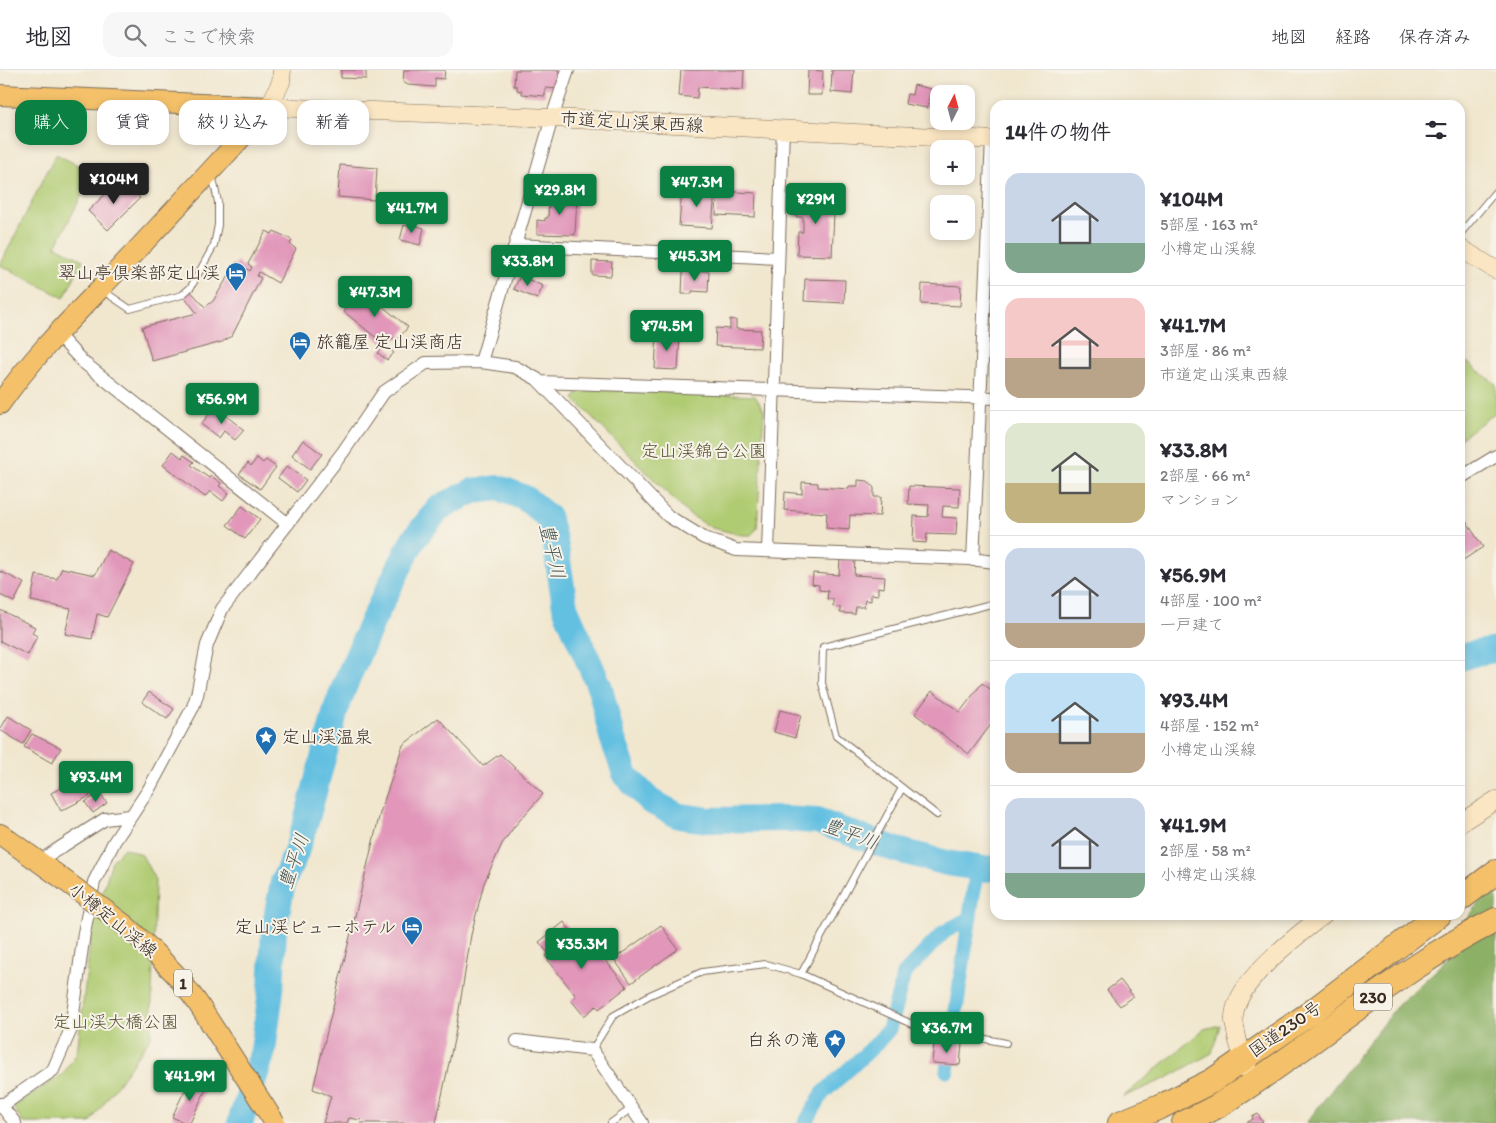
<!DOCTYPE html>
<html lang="ja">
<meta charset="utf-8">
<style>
body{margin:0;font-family:Itim,"Klee One",sans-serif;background:#f7f7f7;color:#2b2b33;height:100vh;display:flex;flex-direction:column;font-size:19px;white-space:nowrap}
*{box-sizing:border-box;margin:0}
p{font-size:16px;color:#7c7c81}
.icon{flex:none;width:28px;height:28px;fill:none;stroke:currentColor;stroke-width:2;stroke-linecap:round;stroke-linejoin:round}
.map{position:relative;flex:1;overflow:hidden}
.panel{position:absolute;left:990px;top:30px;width:475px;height:820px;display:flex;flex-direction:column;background:#fff;border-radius:15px;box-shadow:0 2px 8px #0003}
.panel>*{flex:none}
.banner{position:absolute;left:15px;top:30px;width:475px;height:45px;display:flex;gap:10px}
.needle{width:32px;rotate:6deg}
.fabs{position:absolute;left:930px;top:15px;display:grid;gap:10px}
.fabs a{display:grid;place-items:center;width:45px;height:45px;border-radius:10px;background:#fff;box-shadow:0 2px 8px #0003;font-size:25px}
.price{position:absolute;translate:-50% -42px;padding:0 11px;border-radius:5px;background:#0b8043;color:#fff;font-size:16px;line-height:32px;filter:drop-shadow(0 1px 2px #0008)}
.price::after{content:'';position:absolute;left:50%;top:30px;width:15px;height:11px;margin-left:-8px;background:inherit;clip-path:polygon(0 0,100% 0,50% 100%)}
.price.selected{background:#222;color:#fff}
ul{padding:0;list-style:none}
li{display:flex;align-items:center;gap:15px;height:125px;padding:0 15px}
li+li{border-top:1px solid #e1e1e2}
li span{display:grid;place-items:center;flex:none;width:140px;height:100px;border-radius:15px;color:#555}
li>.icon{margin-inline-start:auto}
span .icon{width:60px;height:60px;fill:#fffc;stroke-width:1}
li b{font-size:21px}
h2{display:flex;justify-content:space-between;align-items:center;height:60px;padding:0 15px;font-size:21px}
.chip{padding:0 18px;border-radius:15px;background:#fff;box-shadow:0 2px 8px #0003;font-size:18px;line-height:45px}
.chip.selected{background:#0b8043;color:#fff}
header{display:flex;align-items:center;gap:30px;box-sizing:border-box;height:70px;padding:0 25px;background:#fff;border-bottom:1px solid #e1e1e2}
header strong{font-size:24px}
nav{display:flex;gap:28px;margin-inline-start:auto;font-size:18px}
.search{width:350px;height:45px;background:#f7f7f7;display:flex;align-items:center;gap:12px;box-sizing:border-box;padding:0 18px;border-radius:15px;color:#7c7c81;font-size:19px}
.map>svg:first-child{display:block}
</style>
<header>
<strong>地図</strong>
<div class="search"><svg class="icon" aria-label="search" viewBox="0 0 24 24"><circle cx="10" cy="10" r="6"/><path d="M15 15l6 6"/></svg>ここで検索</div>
<nav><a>地図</a><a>経路</a><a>保存済み</a></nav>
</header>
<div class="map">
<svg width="1496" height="1053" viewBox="0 0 1496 1053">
<rect width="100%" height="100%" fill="#f7f3e8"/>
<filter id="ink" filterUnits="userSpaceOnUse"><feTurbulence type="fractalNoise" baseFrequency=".02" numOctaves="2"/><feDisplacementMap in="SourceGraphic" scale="10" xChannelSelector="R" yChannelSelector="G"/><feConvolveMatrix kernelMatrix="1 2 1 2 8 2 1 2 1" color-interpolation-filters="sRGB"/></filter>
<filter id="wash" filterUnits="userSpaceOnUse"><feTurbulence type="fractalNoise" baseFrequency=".0096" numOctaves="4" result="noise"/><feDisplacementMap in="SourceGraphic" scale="20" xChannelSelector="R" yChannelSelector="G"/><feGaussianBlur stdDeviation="1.12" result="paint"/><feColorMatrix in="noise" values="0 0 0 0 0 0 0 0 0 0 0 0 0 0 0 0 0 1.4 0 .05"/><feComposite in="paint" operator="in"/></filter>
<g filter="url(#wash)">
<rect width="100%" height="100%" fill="#f1e7cf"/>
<path fill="#b0cc73" stroke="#767b48" d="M56,84L93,103L56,176L83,190L64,228L0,195Z
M1460,287L1496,314V342L1460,369Z
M581,318L755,326L764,340L757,459L751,465H742L712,458L687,443L574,329Z
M124,778L142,785L155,810L151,967L90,1053H23L13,1037L63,1004L77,983L92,858L112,791Z
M1220,955L1212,983L1167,1008L1123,1027L1204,959Z"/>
<path fill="#8cb065" stroke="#646d42" d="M1496,809V1053H1306L1396,937L1460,878L1463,855Z"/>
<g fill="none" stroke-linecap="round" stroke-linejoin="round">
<path stroke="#63c0e1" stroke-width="15" d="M947,1001L977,798
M805,1053L823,1023L875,975L889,959L904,904L944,862L970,848"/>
<path stroke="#63c0e1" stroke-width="26" d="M1460,588L1476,583L1496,580
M240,1053L263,981L271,920L274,859L283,812L295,785L306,752L337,636L346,612L373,550L413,470L439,438L473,421L499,418L525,428L548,447L556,477L565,537L600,618L612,667L626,706L650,731L679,746L709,750L784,749L817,751L897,780L947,793L984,799L995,798"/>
</g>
<g id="blocks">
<path fill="#e196ba" d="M341,0H366V9L341,8Z
M404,0H445L444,9L435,8V17L408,15L403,12Z
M515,0H559L558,19L545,18V26L522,24V21L517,20V16H514Z
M681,0H744L743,20L698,17L697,28L679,26Z
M808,0L823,1L822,25H807Z
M832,0H854L852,24L831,22Z
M914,15L931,19L927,38L905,34L907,24L912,25Z
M340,95L377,98L375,130L338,127Z
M121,109L140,128L108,160L88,141Z
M682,119L715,121L712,158L679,156Z
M717,121L756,123L755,147L716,145Z
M549,125L577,126L575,165L537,164V150L545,151V148H548Z
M796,126L838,127V144H834L832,186L797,185L798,162H803V147H796Z
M411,154L424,158L420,175L400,170L404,155L410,157Z
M266,161L272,164L274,161L292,170L290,174L296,179L278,213L259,202L257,206L261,208L232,266L222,272L152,291L142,257L197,243L181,222L187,217L205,237L213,231L237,192L250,201L252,197L248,194Z
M592,191L612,192L611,206L592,205Z
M683,200L709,201L708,222L692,221V224H682Z
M520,206L543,216L537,229L514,219Z
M805,209L845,210L844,233L804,231Z
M922,214L961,216L960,236L921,234Z
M361,219L408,257L398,269L388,268L384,274L343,241Z
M730,249L736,250V259L761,260L760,278L715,276L716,258L730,259Z
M657,263L680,265L678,300L655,299Z
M385,275L394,283L387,290L378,283Z
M215,337L244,360L235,370L224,361L219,368L201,354Z
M303,370L322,384L310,399L292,385Z
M173,381L182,388L184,385L194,392L191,395L209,408L211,406L221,413L219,416L229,423L223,431L210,421L205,427L163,395Z
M257,388L263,393L266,390L276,397L260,419L239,404L248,393L251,396Z
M287,396L306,410L297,422L278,408Z
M858,410L868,411L874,418V427H881L880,446L850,445L849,460L826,458L827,443L784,440L785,422L802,424V412L818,413V417L849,419V416H858Z
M909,416L960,418L959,437L943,436L942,447L957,448L956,465L927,464L926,473L913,472L914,446L928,447L929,435L908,434Z
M242,436L260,449L245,469L227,455Z
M1460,442L1483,477L1460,492Z
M108,480L134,494L107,547L97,544L92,569L65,564L71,539L31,531L36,505L57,509L62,498L95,505Z
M840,489L855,490L854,505L885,507L884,518L878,517V525L871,524V531L865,530L864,537H856L855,544L840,543V537L833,536V529H827L828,521L819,520V515L812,514L813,503L839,505Z
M0,501L24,513L14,532L0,525Z
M0,540L35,557L32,563L37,566L28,585L0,571Z
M982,613L993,621L995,618V649L969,684L915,644L932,621L960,642Z
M149,622L174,639L167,649L142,632Z
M780,640L801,645L795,668L774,662Z
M8,646L31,660L23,674L0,660Z
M438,648L483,696L500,684L543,724L514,757L502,774L484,813L471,865L455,965L436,1053H360L361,1050L349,1048L347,1053H323L331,1026L313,1019L380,743L403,675Z
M32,664L61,678L52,693L24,677Z
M81,708L90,726L61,741L51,723Z
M100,723L107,733L93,743L85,732Z
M564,852L582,876L589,870L627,917L599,939L596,936L584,946L571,930L576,926L545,886L548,883L539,872Z
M661,855L678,879L631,913L614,889Z
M1120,910L1133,926L1120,936L1107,920Z
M934,972L962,974L960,995L932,993Z
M190,1009L207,1017L190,1053H185L172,1047Z
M1258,1044L1263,1053H1246L1253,1049L1252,1047Z"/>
</g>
</g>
<g filter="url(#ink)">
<use href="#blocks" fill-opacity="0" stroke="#7b6c5c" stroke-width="1"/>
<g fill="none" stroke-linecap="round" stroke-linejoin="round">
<g stroke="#7b6c5c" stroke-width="8">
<path id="lane" d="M1460,164L1496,121
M102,220L130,239L182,225L191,217L214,175L218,155V132L212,104
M937,745L836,666L822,613L823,577L995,533
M801,904L902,718
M592,980L613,946L650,925L702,902L766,894L801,904L914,955L1006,973
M611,1053L632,1038"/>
</g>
<g stroke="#7b6c5c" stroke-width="14">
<path id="street" d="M515,175L778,188
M57,264L83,292L288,454
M481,292L552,48L568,0
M540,312L995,328
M1460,408L1496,386
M768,481L783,59
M973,490L992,69
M39,792L55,781L105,749L130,746
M517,971L592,980L642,1053
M0,1034L15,1053
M0,1037L53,1000L71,959L84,863L94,812L114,772L149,719L193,637L197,625L207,575L222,539L343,382L384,322L426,293L481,292L515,297L537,309L668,446L704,468L736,480L970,489L995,492"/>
</g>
<g stroke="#7b6c5c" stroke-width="19">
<path id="secondary" d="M282,0L281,12L269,37L552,48L995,70
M1460,178L1496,200
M1460,753L1496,730
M1253,1011C1245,993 1238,977 1235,957C1235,954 1233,950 1234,946C1237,910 1296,867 1323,845"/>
</g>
<g stroke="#7b6c5c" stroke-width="22">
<path id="primary" d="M0,25L269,37
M0,334C34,285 77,243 118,200C169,146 220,92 269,37
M0,764L56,804"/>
</g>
<g stroke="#7b6c5c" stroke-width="26">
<path id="highway" d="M1460,829L1496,802
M1120,1053L1160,1037L1212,1011L1309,944L1439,845
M1184,1053C1196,1047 1209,1041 1221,1034C1315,976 1397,899 1496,850"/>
</g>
<use href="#lane" stroke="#fff" stroke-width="6"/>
<use href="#street" stroke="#fff" stroke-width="12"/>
<use href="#secondary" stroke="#fbe6c3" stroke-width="18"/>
<use href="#primary" stroke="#f4c16a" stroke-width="20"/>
<use href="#highway" stroke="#f4c16a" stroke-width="24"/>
<g stroke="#7b6c5c" stroke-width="22" stroke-linecap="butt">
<path id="primary-bridge" d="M56,804L125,855L150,878L177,906L197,932L275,1053"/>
</g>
<use href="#primary-bridge" stroke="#f4c16a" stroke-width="20"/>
</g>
</g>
<defs>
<g id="hotel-pin" transform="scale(1.125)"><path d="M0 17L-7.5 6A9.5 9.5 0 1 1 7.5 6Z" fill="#1f6fb2" stroke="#f7f3e8"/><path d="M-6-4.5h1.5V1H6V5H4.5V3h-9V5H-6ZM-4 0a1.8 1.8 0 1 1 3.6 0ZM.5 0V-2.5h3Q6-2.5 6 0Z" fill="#fff"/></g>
<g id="sight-pin" transform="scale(1.125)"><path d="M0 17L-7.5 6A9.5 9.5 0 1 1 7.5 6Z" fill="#1f6fb2" stroke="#f7f3e8"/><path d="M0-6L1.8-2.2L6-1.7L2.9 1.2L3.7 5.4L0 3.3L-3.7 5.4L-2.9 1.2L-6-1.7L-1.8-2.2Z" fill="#fff"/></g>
</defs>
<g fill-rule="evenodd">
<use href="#hotel-pin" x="236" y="203"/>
<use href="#hotel-pin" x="300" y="272"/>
<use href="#sight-pin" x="266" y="667"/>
<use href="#hotel-pin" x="412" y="857"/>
<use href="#sight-pin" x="835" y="970"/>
</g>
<g text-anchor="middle" stroke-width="4" stroke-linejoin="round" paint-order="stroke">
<g fill="#f7f3e8" stroke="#73665b" stroke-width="1">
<rect x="174" y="899.5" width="18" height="27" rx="4"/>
<rect x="1354" y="913.5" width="38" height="27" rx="4"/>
</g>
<g font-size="16" font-weight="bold" fill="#3b2a1e">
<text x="183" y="919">1</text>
<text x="1373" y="933">230</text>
</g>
<g font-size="18" fill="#3b2a1e" stroke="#f7f3e8">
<text transform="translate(632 52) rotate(3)" y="6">市道定山渓東西線</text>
<text transform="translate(113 850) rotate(39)" y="6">小樽定山渓線</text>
<text transform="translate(1285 959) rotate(-35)" y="6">国道230号</text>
</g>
<g font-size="18" fill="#3b2a1e" stroke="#f7f3e8" text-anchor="end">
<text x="220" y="209">翠山亭倶楽部定山渓</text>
<text x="316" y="278" text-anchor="start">旅籠屋 定山渓商店</text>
<text x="282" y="673" text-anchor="start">定山渓温泉</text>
<text x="396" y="863">定山渓ビューホテル</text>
<text x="819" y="976">白糸の滝</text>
</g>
<g font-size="18" fill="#585233" stroke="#f7f3e8">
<text x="704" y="387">定山渓錦台公園</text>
<text x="116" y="958">定山渓大橋公園</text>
</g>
<g font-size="19" font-style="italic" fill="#475758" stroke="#f7f3e8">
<text transform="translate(553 481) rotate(77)" y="7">豊平川</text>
<text transform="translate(851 763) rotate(20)" y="7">豊平川</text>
<text transform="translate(293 791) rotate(-71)" y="7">豊平川</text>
</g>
</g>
</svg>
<div class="fabs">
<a><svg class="needle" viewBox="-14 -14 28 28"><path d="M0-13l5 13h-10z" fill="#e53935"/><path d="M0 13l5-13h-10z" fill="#7c7c81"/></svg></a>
<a>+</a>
<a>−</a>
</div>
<b class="price selected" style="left:114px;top:135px">¥104M</b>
<b class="price" style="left:697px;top:138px">¥47.3M</b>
<b class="price" style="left:560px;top:146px">¥29.8M</b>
<b class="price" style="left:816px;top:155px">¥29M</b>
<b class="price" style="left:412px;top:164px">¥41.7M</b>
<b class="price" style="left:695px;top:212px">¥45.3M</b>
<b class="price" style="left:528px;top:217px">¥33.8M</b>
<b class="price" style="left:375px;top:248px">¥47.3M</b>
<b class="price" style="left:667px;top:282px">¥74.5M</b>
<b class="price" style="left:222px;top:355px">¥56.9M</b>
<b class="price" style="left:96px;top:733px">¥93.4M</b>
<b class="price" style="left:582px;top:900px">¥35.3M</b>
<b class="price" style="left:947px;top:984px">¥36.7M</b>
<b class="price" style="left:190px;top:1032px">¥41.9M</b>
<div class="banner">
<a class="chip selected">購入</a>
<a class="chip">賃貸</a>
<a class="chip">絞り込み</a>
<a class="chip">新着</a>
</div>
<section class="panel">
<h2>14件の物件<svg class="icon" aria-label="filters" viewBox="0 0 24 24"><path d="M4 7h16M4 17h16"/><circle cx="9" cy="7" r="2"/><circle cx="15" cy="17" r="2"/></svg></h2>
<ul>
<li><span style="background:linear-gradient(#c9d6e8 70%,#7fa58c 0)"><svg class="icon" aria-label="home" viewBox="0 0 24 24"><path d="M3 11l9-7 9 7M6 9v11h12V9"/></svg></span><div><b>¥104M</b><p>5部屋 · 163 m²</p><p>小樽定山渓線</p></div></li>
<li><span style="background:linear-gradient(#f6c9c9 60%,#b9a48a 0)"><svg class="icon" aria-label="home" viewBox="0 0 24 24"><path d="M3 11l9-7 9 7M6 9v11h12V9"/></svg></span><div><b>¥41.7M</b><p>3部屋 · 86 m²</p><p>市道定山渓東西線</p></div></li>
<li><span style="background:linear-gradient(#dfe7d0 60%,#c2b280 0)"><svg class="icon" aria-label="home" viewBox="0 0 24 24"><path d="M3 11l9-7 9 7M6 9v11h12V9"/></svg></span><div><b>¥33.8M</b><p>2部屋 · 66 m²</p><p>マンション</p></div></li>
<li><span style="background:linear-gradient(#c9d6e8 75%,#b9a48a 0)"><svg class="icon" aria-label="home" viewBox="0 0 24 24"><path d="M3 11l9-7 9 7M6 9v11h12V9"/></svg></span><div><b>¥56.9M</b><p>4部屋 · 100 m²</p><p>一戸建て</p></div></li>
<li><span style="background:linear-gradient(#bfe0f5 60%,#b9a48a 0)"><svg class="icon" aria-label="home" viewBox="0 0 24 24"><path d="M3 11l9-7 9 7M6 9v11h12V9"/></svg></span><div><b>¥93.4M</b><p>4部屋 · 152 m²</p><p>小樽定山渓線</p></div></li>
<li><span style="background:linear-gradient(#c9d6e8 75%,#7fa58c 0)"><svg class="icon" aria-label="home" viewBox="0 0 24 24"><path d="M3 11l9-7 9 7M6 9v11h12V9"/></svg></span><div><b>¥41.9M</b><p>2部屋 · 58 m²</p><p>小樽定山渓線</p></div></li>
</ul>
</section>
</div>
